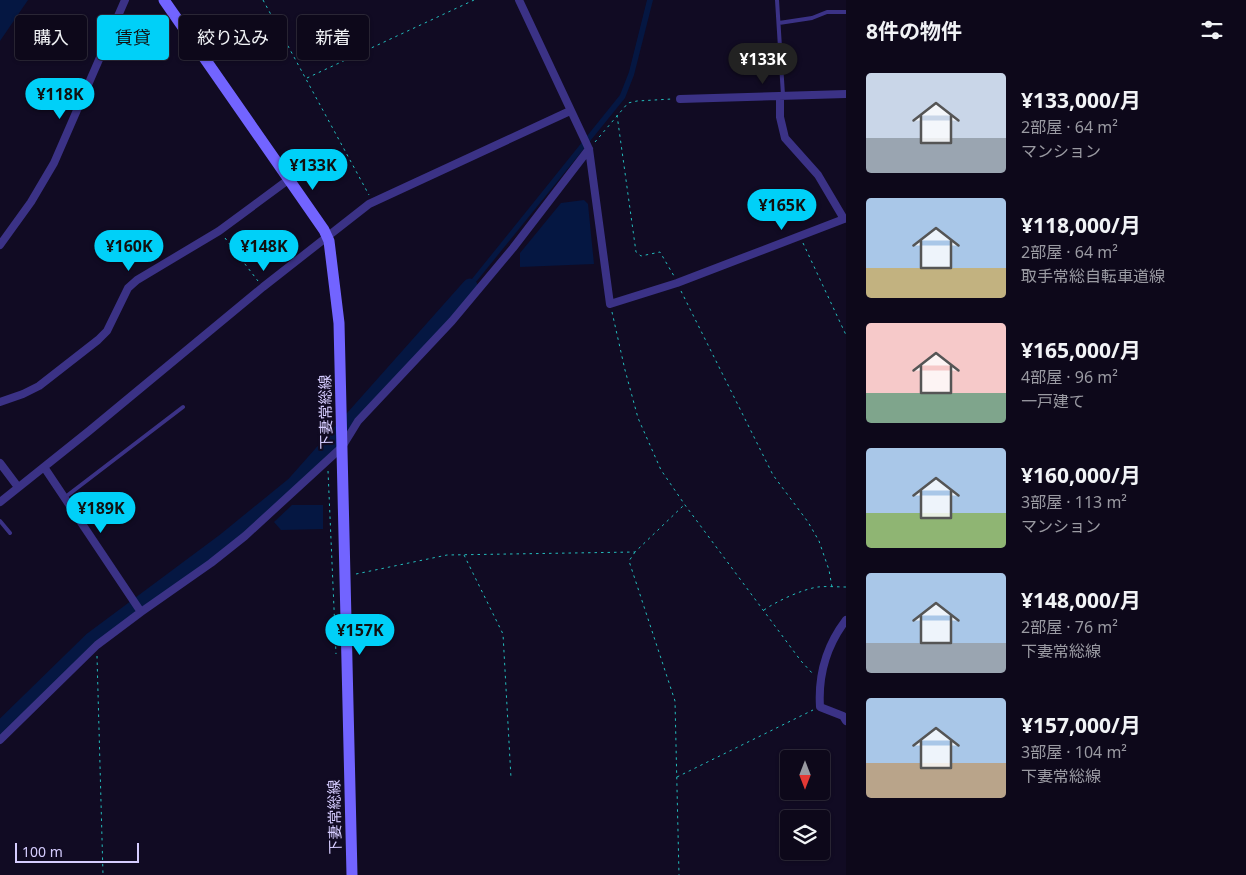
<!DOCTYPE html>
<html lang="ja">
<meta charset="utf-8">
<style>
body{margin:0;font-family:"Noto Sans","Noto Sans JP",sans-serif;background:#1b1627;color:#f1f3f6;height:100vh;display:flex;flex-direction:column;font-size:19px;white-space:nowrap}
*{box-sizing:border-box;margin:0}
p{font-size:16px;color:#9a9aa2}
.icon{flex:none;width:28px;height:28px;fill:none;stroke:currentColor;stroke-width:2;stroke-linecap:round;stroke-linejoin:round}
.map{position:relative;flex:1;overflow:hidden}
.sheet{display:flex;flex-direction:column;background:#0d081a;width:400px}
.sheet>*{flex:none}
.top-card{position:absolute;left:15px;top:15px;width:475px;height:45px;display:flex;gap:10px}
.needle{width:32px;rotate:180deg}
.fabs{position:absolute;left:780px;top:750px;display:grid;gap:10px}
.fabs a{display:grid;place-items:center;width:50px;height:50px;border-radius:5px;background:#0d081a;box-shadow:0 1px 4px #0004,0 0 0 1px #2d2939;font-size:25px}
.scale{position:absolute;left:15px;bottom:12px;width:124px;box-sizing:border-box;padding-left:5px;border:2px solid #d6cdff;border-top:0;font-size:14px;line-height:18px;white-space:nowrap;color:#d6cdff;-webkit-text-stroke:4px #110b23;paint-order:stroke}
.price{position:absolute;translate:-50% -42px;padding:0 11px;border-radius:18px;background:#00d0f8;color:#111;font-size:16px;line-height:32px;filter:drop-shadow(0 1px 2px #0008)}
.price::after{content:'';position:absolute;left:50%;top:30px;width:15px;height:11px;margin-left:-8px;background:inherit;clip-path:polygon(0 0,100% 0,50% 100%)}
.price.on{background:#222;color:#fff}
ul{padding:0;list-style:none}
li{display:flex;align-items:center;gap:15px;height:125px;padding:0 20px}
li span{display:grid;place-items:center;flex:none;width:140px;height:100px;border-radius:5px;color:#555}
li>.icon{margin-inline-start:auto}
span .icon{width:60px;height:60px;fill:#fffc;stroke-width:1}
li b{font-size:21px}
h2{display:flex;justify-content:space-between;align-items:center;height:60px;padding:0 20px;font-size:21px}
.tag{padding:0 18px;border-radius:5px;background:#0d081a;box-shadow:0 1px 4px #0004,0 0 0 1px #2d2939;font-size:18px;line-height:45px}
.tag.on{background:#00d0f8;color:#111}
main{display:flex;flex:1;min-height:0}
.map>svg:first-child{display:block}
</style>
<main>
<div class="map">
<svg width="846" height="875" viewBox="0 0 846 875">
<rect width="100%" height="100%" fill="#110b23"/>
<path fill="#051742" d="M0,0H28L0,41Z
M647,0H653L634,75L625,98L459,303L455,300L620,95L629,72Z
M584,200L588,204L594,264L520,267V253L561,203Z
M292,505H323V529L281,530L274,522Z"/>
<g fill="none" stroke-linecap="round" stroke-linejoin="round">
<path stroke="#051742" stroke-width="15" d="M0,729L91,640L224,541L294,484L470,286"/>
<path stroke="#23bdbd" stroke-width="1" stroke-dasharray="2.5 4" stroke-linecap="butt" d="M263,0L369,195
M307,78L474,0
M617,115L636,252L641,256L660,252L674,276
M595,142L628,103L637,101L672,99
M225,238L258,281
M803,243L846,335
M681,291L773,475L808,522L819,541L829,570L832,587
M612,312L625,370L638,418L661,470L685,505L801,661L813,674
M328,471L336,654
M635,552L629,561L675,701L679,875
M464,555L503,634L511,778
M356,574L447,555L635,552L684,505
M764,610C777,601 803,589 818,587C827,586 837,587 846,587
M97,656L103,875
M677,777L813,710"/>
<path stroke="#3b3286" stroke-width="4" d="M777,0L783,95
M779,23L812,18L827,12H846
M64,498L183,407
M0,521L10,533"/>
<path stroke="#3b3286" stroke-width="8" d="M519,0L589,149L610,304L677,283L844,219L818,175L785,138L780,117V96
M680,99L846,94
M0,245L31,202L54,163L125,0
M0,402L23,394L39,386L98,340L107,331L128,288L137,280L219,231L288,180
M0,463L18,487
M44,467L141,612
M0,502L89,431L263,287L369,204L570,111
M846,620C827,645 818,675 820,707L843,716L846,721
M0,740L97,645L141,612L211,563L245,536L342,447L358,421L452,321L513,248L589,149"/>
<path stroke="#7264ff" stroke-width="11" d="M164,0L324,230L329,241L339,323L352,875"/>
</g>
<g text-anchor="middle" stroke-width="4.5" stroke-linejoin="round" paint-order="stroke">
<g font-size="15" fill="#d6cdff" stroke="#110b23">
<text transform="translate(326 412) rotate(-91)" y="5">下妻常総線</text>
<text transform="translate(335 817) rotate(-91)" y="5">下妻常総線</text>
</g>
</g>
</svg>
<div class="fabs">
<a><svg class="needle" viewBox="-14 -14 28 28"><path d="M0-13l5 13h-10z" fill="#e53935"/><path d="M0 13l5-13h-10z" fill="#9a9aa2"/></svg></a>
<a><svg class="icon" aria-label="layers" viewBox="0 0 24 24"><path d="M12 4l9 5-9 5-9-5zM3 14l9 5 9-5"/></svg></a>
</div>
<div class="scale">100 m</div>
<b class="price on" style="left:763px;top:85px">¥133K</b>
<b class="price" style="left:60px;top:120px">¥118K</b>
<b class="price" style="left:313px;top:191px">¥133K</b>
<b class="price" style="left:782px;top:231px">¥165K</b>
<b class="price" style="left:129px;top:272px">¥160K</b>
<b class="price" style="left:264px;top:272px">¥148K</b>
<b class="price" style="left:101px;top:534px">¥189K</b>
<b class="price" style="left:360px;top:656px">¥157K</b>
<div class="top-card">
<a class="tag">購入</a>
<a class="tag on">賃貸</a>
<a class="tag">絞り込み</a>
<a class="tag">新着</a>
</div>
</div>
<section class="sheet">
<h2>8件の物件<svg class="icon" aria-label="filters" viewBox="0 0 24 24"><path d="M4 7h16M4 17h16"/><circle cx="9" cy="7" r="2"/><circle cx="15" cy="17" r="2"/></svg></h2>
<ul>
<li><span style="background:linear-gradient(#c9d6e8 65%,#9aa5b1 0)"><svg class="icon" aria-label="home" viewBox="0 0 24 24"><path d="M3 11l9-7 9 7M6 9v11h12V9"/></svg></span><div><b>¥133,000/月</b><p>2部屋 · 64 m²</p><p>マンション</p></div></li>
<li><span style="background:linear-gradient(#a9c7e8 70%,#c2b280 0)"><svg class="icon" aria-label="home" viewBox="0 0 24 24"><path d="M3 11l9-7 9 7M6 9v11h12V9"/></svg></span><div><b>¥118,000/月</b><p>2部屋 · 64 m²</p><p>取手常総自転車道線</p></div></li>
<li><span style="background:linear-gradient(#f6c9c9 70%,#7fa58c 0)"><svg class="icon" aria-label="home" viewBox="0 0 24 24"><path d="M3 11l9-7 9 7M6 9v11h12V9"/></svg></span><div><b>¥165,000/月</b><p>4部屋 · 96 m²</p><p>一戸建て</p></div></li>
<li><span style="background:linear-gradient(#a9c7e8 65%,#8fb573 0)"><svg class="icon" aria-label="home" viewBox="0 0 24 24"><path d="M3 11l9-7 9 7M6 9v11h12V9"/></svg></span><div><b>¥160,000/月</b><p>3部屋 · 113 m²</p><p>マンション</p></div></li>
<li><span style="background:linear-gradient(#a9c7e8 70%,#9aa5b1 0)"><svg class="icon" aria-label="home" viewBox="0 0 24 24"><path d="M3 11l9-7 9 7M6 9v11h12V9"/></svg></span><div><b>¥148,000/月</b><p>2部屋 · 76 m²</p><p>下妻常総線</p></div></li>
<li><span style="background:linear-gradient(#a9c7e8 65%,#b9a48a 0)"><svg class="icon" aria-label="home" viewBox="0 0 24 24"><path d="M3 11l9-7 9 7M6 9v11h12V9"/></svg></span><div><b>¥157,000/月</b><p>3部屋 · 104 m²</p><p>下妻常総線</p></div></li>
</ul>
</section>
</main>
